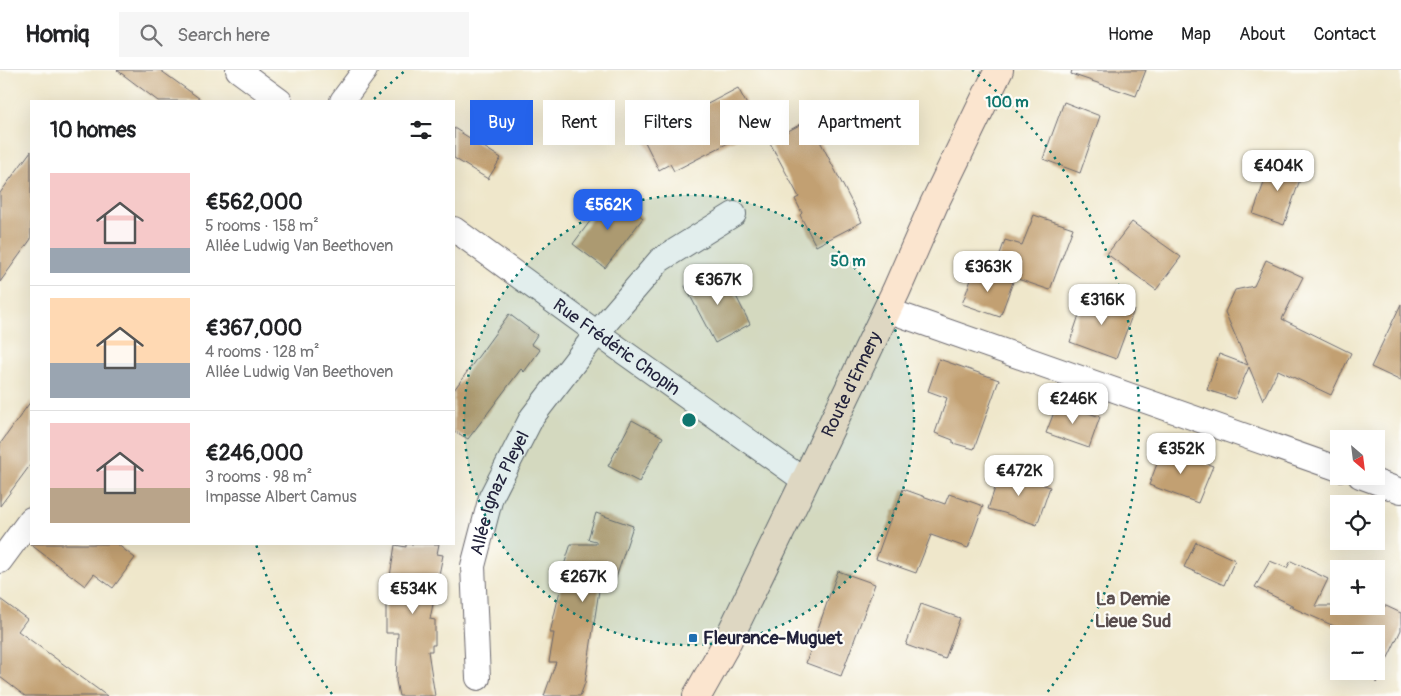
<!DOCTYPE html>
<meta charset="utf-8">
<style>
body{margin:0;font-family:Pangolin,sans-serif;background:#f6f6f6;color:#202124;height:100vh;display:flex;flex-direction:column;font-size:19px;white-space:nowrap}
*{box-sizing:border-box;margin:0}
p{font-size:16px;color:#757577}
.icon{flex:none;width:28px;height:28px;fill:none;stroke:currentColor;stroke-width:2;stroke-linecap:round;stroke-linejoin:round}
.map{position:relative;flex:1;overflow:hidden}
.panel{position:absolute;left:30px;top:30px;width:425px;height:445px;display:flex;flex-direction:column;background:#fff;border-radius:0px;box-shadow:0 5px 20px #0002}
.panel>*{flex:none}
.guide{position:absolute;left:470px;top:30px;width:475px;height:45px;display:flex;gap:10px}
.needle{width:32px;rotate:152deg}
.controls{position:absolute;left:1330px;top:360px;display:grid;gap:10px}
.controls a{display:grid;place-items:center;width:55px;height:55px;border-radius:0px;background:#fff;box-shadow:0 5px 20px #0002;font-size:25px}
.price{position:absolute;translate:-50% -42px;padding:0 11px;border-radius:10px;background:#fff;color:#222;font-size:16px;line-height:32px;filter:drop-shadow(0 1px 2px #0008)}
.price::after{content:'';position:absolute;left:50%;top:30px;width:15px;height:11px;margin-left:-8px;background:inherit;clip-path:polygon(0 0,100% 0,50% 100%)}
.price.active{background:#2563eb;color:#fff}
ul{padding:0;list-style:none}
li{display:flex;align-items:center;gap:15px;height:125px;padding:0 20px}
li+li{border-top:1px solid #e0e0e0}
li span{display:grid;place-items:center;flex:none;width:140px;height:100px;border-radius:0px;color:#555}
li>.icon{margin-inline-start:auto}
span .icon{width:60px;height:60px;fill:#fffc;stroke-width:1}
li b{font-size:21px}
h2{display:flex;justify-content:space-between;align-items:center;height:60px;padding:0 20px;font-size:21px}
.tag{padding:0 18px;border-radius:0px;background:#fff;box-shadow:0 5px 20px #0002;font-size:18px;line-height:45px}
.tag.active{background:#2563eb;color:#fff}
header{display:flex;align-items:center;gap:30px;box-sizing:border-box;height:70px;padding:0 25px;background:#fff;border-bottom:1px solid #e0e0e0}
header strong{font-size:24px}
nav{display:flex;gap:28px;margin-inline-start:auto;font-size:18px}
.search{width:350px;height:45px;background:#f6f6f6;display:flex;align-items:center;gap:12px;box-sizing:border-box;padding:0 18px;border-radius:0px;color:#757577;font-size:19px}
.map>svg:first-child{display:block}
</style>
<header>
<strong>Homiq</strong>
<div class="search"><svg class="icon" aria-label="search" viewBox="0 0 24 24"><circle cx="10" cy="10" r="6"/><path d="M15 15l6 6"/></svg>Search here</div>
<nav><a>Home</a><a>Map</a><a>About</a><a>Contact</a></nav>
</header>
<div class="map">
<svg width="1401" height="626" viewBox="0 0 1401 626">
<rect width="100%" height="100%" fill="#fdfcf7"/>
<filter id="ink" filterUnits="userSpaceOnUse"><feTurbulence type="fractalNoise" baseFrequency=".02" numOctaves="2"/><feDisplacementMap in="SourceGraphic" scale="10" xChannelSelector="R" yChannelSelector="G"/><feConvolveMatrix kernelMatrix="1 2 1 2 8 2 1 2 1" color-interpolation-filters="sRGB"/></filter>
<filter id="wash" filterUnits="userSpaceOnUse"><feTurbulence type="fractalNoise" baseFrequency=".0096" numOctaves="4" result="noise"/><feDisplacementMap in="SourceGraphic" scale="20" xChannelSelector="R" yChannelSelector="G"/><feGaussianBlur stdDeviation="1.12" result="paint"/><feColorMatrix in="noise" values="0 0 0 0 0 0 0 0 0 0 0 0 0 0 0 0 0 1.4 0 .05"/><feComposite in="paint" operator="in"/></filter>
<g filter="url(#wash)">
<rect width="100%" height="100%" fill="#efe7cb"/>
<g id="blocks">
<path fill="#c2a072" d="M117,0H160L203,31H158Z
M1072,0H1146L1136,26L1071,4Z
M738,18L759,57L674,101L670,94L659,100L643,68Z
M1064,32L1100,46L1080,103L1043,89Z
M809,50L862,152L816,176L800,145L802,143L795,129L799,127L769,71Z
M454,58L501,88L488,109L454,88Z
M31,81V169L0,212V123Z
M1272,90L1303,101L1284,155L1253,144Z
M611,123L643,148L605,198L573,174Z
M1034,145L1073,158L1050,220L994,201L1005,170L1022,175Z
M1132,152L1181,187L1156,220L1107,184Z
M1266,190L1303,207L1282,249L1351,283L1331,325L1278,300L1263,330L1249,297L1235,329L1207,320L1219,284L1248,295L1225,242L1235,220L1254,216Z
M975,199L1013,212L1000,247L962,234Z
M714,201L729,212L750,254L715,273L685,216Z
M1086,224L1134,240L1116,289L1070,272Z
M1401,234V311L1371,297Z
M509,244L537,265L531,274L540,280L524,302L521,299L468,369L454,361V320Z
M939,289L999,310L974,379L953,373V370L935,363L947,328L928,321Z
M31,331V394L0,436V374Z
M1058,332L1100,347L1089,378L1046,363Z
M632,350L663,367L639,412L608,396Z
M1163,378L1213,396L1198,433L1149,415Z
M1001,400L1050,417L1037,455L1004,443L988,439Z
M903,419L945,434L949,424L983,436L968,478L931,465L916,503L876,489L894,439H896Z
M596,443L633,456L615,511L601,507L585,613L580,626H544L556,592H549L554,563H550L566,495H564L571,474H596V471L588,469Z
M1196,472L1235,490L1224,515L1184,497Z
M30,474H117L135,488L113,518L94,504L85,516Z
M406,474H439L437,484L443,485L430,549L435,550V575H432V581H428L435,626H399L396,611L398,563H386V531L395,475L406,477Z
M1270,491L1287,498L1291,491L1328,509L1315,536H1386L1401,543V560L1376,613V564H1352L1289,536H1294L1255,517Z
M838,501L875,514L841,606L806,593Z
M0,529L27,549L18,561L107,626H25L0,607Z
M921,534L960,548L945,589L906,575Z"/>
</g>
</g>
<g filter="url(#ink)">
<use href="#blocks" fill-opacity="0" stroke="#6a676d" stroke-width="1"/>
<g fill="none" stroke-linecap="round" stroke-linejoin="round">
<g stroke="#6a676d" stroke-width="26">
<g id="street">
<path d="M238,0L280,31"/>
<path d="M342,31L365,0"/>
<path id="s1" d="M454,159L597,263L805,411"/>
<path d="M887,240L1339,399"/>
<path d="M1360,406L1401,421"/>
<path d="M0,491L31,449"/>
<path id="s2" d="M478,608L473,496L491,427L532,347L597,263L660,190L734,144"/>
</g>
</g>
<g stroke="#6a676d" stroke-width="30">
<g id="secondary">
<path id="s3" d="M697,626L724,578L805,411L896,221L934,134L999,0"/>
</g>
</g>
<use href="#street" stroke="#fff" stroke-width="24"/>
<use href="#secondary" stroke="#fbe5cf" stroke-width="28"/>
</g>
</g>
<circle cx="689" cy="350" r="225" fill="#0f766e" fill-opacity=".12"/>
<g fill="none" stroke="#0f766e" stroke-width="2.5" stroke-dasharray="2.5 5">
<circle cx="689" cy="350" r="225"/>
<path d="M332 624A450 450 0 0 1 256 474M374 29A450 450 0 0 1 406 0M972 0A450 450 0 0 1 1046 624"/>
</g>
<rect fill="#1f6fb2" stroke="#fdfcf7" stroke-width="2" x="688" y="563" width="10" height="10" rx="2.5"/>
<g text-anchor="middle" stroke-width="4.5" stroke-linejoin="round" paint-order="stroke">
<g font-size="18" fill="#22223b" stroke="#fdfcf7">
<text dy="6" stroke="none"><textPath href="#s1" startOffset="201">Rue Frédéric Chopin</textPath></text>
<text dy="6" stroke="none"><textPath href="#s3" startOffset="348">Route d'Ennery</textPath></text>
<text dy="6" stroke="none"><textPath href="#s2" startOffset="190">Allée Ignaz Pleyel</textPath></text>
</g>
<g font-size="18" font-weight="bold" fill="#22223b" stroke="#fdfcf7" text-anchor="start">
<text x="703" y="574">Fleurance-Muguet</text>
</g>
<g font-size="19" font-weight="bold" fill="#5a4e4e" stroke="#fdfcf7">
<text x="1133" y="535">La Demie<tspan x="1133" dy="22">Lieue Sud</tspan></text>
</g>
</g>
<circle cx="689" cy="350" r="8" fill="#0f766e" stroke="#fdfcf7" stroke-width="2.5"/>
<g font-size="15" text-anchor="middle" font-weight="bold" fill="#0f766e" stroke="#fdfcf7" stroke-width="4.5" stroke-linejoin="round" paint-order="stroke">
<text x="1007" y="37">100 m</text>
<text x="848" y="196">50 m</text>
</g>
</svg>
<div class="controls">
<a><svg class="needle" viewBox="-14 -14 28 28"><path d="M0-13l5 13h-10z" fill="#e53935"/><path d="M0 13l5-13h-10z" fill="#757577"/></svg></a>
<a><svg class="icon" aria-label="locate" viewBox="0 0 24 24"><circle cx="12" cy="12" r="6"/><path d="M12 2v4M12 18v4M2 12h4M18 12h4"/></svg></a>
<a>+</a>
<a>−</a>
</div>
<b class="price" style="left:1278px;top:122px">€404K</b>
<b class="price active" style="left:608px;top:161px">€562K</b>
<b class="price" style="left:988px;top:223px">€363K</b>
<b class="price" style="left:718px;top:236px">€367K</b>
<b class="price" style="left:1102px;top:256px">€316K</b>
<b class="price" style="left:1073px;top:355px">€246K</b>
<b class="price" style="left:1181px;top:405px">€352K</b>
<b class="price" style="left:1019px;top:427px">€472K</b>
<b class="price" style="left:583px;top:533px">€267K</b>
<b class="price" style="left:413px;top:545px">€534K</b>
<div class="guide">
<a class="tag active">Buy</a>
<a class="tag">Rent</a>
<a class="tag">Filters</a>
<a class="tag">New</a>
<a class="tag">Apartment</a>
</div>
<section class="panel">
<h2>10 homes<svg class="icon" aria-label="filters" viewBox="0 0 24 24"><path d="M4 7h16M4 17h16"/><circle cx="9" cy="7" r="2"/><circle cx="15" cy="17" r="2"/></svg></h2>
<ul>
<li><span style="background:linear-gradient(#f6c9c9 75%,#9aa5b1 0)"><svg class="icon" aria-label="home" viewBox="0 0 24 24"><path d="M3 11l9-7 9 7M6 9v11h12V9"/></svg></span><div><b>€562,000</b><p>5 rooms · 158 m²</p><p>Allée Ludwig Van Beethoven</p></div></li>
<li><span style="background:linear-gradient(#ffd9b3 65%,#9aa5b1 0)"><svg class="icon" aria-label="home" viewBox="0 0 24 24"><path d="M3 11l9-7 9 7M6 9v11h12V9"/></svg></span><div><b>€367,000</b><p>4 rooms · 128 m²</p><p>Allée Ludwig Van Beethoven</p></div></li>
<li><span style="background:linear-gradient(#f6c9c9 65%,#b9a48a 0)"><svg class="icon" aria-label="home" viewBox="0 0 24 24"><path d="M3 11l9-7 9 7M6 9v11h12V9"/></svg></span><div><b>€246,000</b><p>3 rooms · 98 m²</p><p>Impasse Albert Camus</p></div></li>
</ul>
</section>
</div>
